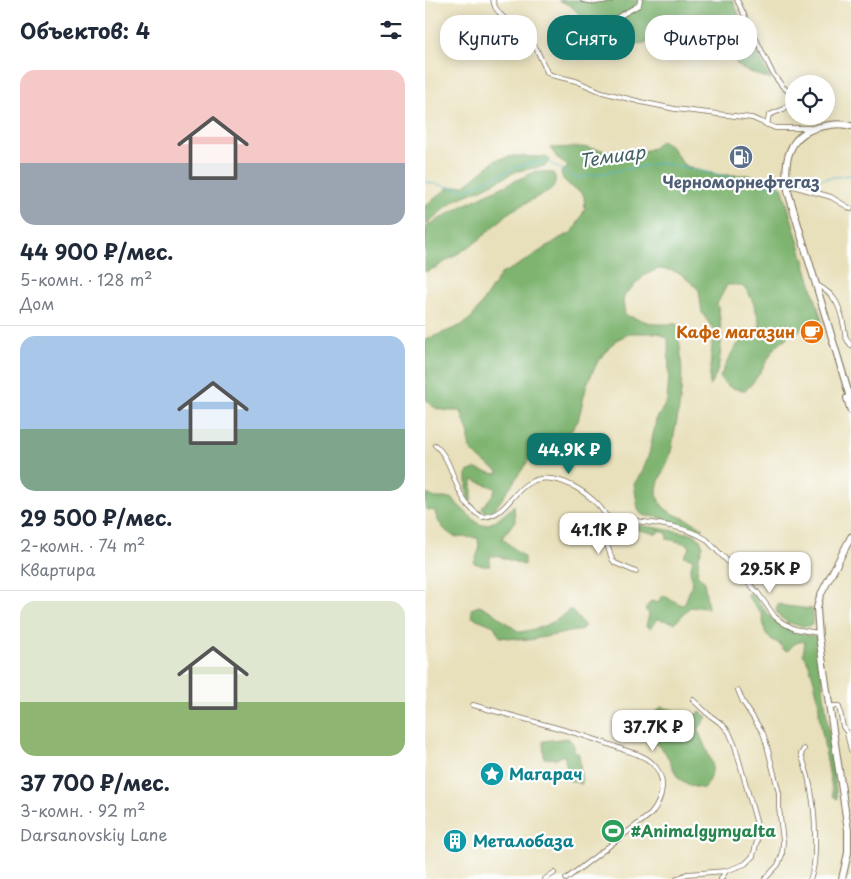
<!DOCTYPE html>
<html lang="ru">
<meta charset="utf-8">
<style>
body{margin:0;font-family:"Playpen Sans",sans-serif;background:#f2f2f3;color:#1f2937;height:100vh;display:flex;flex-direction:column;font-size:19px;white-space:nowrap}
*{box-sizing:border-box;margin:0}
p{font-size:16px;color:#747a83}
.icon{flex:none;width:28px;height:28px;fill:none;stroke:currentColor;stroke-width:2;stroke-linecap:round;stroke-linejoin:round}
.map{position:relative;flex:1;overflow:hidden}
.details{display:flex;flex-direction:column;background:#fff;width:425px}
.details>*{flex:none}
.banner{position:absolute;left:15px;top:15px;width:335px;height:45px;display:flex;gap:10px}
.tools{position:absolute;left:360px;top:75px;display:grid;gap:10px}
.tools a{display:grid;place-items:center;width:50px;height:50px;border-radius:50%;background:#fff;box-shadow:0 2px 12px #0003;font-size:25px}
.price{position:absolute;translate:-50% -42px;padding:0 11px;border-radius:10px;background:#fff;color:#222;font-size:16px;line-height:32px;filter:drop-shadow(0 1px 2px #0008)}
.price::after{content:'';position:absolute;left:50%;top:30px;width:15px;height:11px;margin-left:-8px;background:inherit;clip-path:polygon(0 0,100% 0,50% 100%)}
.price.on{background:#0f766e;color:#fff}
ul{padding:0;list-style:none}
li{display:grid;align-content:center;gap:10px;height:265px;padding:0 20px}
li+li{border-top:1px solid #e0e1e3}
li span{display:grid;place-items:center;height:155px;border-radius:15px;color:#555}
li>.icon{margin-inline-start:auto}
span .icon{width:90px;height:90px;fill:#fffc;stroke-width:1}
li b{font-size:21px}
h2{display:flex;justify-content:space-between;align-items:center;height:60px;padding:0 20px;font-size:21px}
.chip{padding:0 18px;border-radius:20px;background:#fff;box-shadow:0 2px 12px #0003;font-size:18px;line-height:45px}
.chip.on{background:#0f766e;color:#fff}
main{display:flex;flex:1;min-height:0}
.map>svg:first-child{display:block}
</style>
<main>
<section class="details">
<h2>Объектов: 4<svg class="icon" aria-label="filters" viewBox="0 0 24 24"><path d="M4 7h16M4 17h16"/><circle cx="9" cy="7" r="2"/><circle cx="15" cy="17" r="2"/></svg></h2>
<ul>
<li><span style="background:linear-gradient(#f6c9c9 60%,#9aa5b1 0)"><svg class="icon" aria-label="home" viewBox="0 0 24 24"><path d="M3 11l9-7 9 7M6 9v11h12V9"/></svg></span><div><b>44 900 ₽/мес.</b><p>5-комн. · 128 m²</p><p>Дом</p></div></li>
<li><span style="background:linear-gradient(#a9c7e8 60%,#7fa58c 0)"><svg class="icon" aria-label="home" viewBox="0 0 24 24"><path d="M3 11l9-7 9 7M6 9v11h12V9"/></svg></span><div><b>29 500 ₽/мес.</b><p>2-комн. · 74 m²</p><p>Квартира</p></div></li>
<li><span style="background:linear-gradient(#dfe7d0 65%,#8fb573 0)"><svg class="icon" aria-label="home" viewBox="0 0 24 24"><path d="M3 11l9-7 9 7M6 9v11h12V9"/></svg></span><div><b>37 700 ₽/мес.</b><p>3-комн. · 92 m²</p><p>Darsanovskiy Lane</p></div></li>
</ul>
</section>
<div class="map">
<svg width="426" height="879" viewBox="0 0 426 879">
<rect width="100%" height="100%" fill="#fff"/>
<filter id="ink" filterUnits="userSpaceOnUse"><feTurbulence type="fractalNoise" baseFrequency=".02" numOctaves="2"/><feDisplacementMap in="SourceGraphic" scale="10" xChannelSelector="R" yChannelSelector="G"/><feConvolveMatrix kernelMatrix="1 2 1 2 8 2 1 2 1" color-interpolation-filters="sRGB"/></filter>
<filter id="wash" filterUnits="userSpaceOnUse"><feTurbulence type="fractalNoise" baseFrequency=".0096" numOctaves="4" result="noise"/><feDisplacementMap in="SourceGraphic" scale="20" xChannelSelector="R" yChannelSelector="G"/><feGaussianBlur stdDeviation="1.12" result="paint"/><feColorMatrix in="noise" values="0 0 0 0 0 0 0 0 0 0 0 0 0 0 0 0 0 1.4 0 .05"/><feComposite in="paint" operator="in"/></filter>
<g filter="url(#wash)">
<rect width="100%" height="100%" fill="#e8e0bb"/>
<path fill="#7eb470" stroke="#5c6f47" d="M133,0H308L318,26L346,80L315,68L289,32L242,42L186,45L146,6Z
M239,141L246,146L258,164L268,169L294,175H323L342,179L357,187L398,324V332L388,333L379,328C370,333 357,339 350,348C340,362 334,378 321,390C310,390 300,387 295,377C300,367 305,354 312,345C321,335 328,340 335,324C332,314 327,293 318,287C314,284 307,285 302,285L292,304C298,323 299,372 284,386L288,329L277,313L274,290L255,273L244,270L233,269L220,275L200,295L198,300L200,315L229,324H252C254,331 254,339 255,346C259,378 256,400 250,430C248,440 247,451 243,461C238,474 226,489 236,504C245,517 265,517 278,529L276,531L271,530L233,517L221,516L216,514L213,509L209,484L217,472L224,454L231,420L242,401L244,377L243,338L233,333H206L191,340L173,361L162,384L153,421L142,436L131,446L113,453L103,461L72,506L65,512H59L57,508L69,493L70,488L49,480H47V500L44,502L42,494V472L50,469L71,474L73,473V471L55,459L45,449L44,443V435L36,411C21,411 10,412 1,399L0,340L37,325L46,318L53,309L76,274L95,264L135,238L148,232L160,209L159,196L156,192L144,185L138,179L136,173L137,171L142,168L143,166L134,160L125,148L157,147L184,151L194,156L207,155L228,148L234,142Z
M88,156L121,157L125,160L120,166L92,171L52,191L30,200L0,225V206L23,188L40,185L71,160Z
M111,171L128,173C132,178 130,185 127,189L86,211L54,240L12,267L0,272V227L41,204Z
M0,493L10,498H28L33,505L55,525C70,525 79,515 89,505L90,521L77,538L99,557V565L73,556H65V566H58L49,563L54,550L53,538C46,537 40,538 33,537C22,536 11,521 10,511L0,509Z
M186,520L194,523H200L269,534L275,539L278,546L274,556L272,574L279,581L283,608L265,607L250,623L233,619L225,628L221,626L224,614L220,609L226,601L233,603L237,595L257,605L260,603L266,587L267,577L265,571L268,559L259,556L265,548L263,544L242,539V533L233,531L232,534L193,525L189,527L183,524L184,521Z
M327,593C339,607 346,623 364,630C373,634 382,634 392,637L412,799L408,796L394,714C395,701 386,663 378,654L380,642C373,640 367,645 363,651L359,650L356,645L343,637L340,631L337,614L323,597V594Z
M354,604L360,606L387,609L388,612L387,625C376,629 351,621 351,608Z
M54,606C72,611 78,623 95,632C113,629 133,623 145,609L160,626L156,630L104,640L75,637L69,626L47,617L46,609Z
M236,707L256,712L267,717L275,712L282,717L273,730L287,763V772L280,789L266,786L253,778L240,752L227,740L218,735L220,722Z
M143,738L149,745V751L154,754L157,784L145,781L139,755L131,759L119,758L118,741Z"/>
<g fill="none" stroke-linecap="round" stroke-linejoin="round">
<path stroke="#4bb3ca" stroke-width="1" d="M0,182L41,190L94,166L121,161L151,178L236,163L356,187
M371,182L426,175"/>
</g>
</g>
<g filter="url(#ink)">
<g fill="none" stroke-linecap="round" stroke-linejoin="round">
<g stroke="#786a55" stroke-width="5.5">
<path id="street" d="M68,0L70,7L75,14L111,48L122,72L126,75L151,81L177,92L216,102L250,109L327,118L350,128H385
M158,0L170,2L186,0
M312,0L348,74L358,87L369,96
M193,17L214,5L215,0
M342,125L344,115L359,109L369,99
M363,180L368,186L406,197L426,209
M392,285C411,295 415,306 419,327C420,335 420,339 426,345
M10,445C28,461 28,486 42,504C46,509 52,514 57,517C79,517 86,494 102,484C128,467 169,494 182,517C214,523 253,522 281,539L333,593L350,617L358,623L370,629L393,633
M182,517L178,525V533L187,559L190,563L211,572
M313,690L318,702L338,733L341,742L354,793V808L358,841L357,855L353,865L340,879
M268,700L283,714L298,725L304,732L310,746L331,821L332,841L328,856L320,864L301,871L296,879
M48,705C97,719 152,731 199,750C209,753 220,756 227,763C243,778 238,799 226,814L141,879
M408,706H414L418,727L426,737
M422,734L426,750
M379,749L376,754C381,768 385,782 387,796C390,814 393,864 385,879
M120,879L129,873
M252,879L262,874L301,871"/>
</g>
<g stroke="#786a55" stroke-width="8">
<path id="highway" d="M426,126C417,123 408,124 399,126C362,132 357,163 364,195L426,401
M422,398L426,411
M417,879L423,853V830L394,637L392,608L395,596L426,537"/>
</g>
<use href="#street" stroke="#fff" stroke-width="4"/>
<use href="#highway" stroke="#fff" stroke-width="6"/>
</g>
</g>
<defs>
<g id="fuel-disc" transform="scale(1.25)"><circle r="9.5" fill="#5c6f8a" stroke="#fff"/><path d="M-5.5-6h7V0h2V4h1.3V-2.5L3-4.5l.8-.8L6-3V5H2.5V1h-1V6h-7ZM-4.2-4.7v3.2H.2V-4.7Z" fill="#fff"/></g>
<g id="cafe-disc" transform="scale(1.25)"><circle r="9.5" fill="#e8710a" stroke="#fff"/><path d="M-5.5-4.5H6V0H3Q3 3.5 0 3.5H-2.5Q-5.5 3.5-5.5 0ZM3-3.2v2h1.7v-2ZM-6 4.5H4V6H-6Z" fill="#fff"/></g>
<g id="sight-disc" transform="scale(1.25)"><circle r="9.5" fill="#0f9aa8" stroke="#fff"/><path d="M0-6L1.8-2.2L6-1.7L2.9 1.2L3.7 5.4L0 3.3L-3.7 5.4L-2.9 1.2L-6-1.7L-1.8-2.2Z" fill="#fff"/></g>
<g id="stadium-disc" transform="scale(1.25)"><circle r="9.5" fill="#2e9e5b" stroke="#fff"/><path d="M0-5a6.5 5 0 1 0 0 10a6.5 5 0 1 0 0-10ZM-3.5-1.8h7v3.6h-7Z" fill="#fff"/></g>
<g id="building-disc" transform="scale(1.25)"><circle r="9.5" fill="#0f9aa8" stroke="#fff"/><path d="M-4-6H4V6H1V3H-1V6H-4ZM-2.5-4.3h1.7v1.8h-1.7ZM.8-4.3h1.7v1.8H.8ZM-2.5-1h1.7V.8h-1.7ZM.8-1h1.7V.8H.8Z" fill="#fff"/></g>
</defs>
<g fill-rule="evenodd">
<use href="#fuel-disc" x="316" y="157"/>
<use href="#cafe-disc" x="387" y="332"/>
<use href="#sight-disc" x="67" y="774"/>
<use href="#stadium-disc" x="188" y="831"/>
<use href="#building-disc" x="30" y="841"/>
</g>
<g text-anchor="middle" stroke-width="4.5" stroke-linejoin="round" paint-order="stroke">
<g font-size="16" font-weight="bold" fill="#4e5e75" stroke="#fff">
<text x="316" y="188">Черноморнефтегаз</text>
</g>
<g font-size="16" font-weight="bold" fill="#c56008" stroke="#fff" text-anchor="end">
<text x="370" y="338">Кафе магазин</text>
</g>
<g font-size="16" font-weight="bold" fill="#0d838f" stroke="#fff" text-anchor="start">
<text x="84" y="780">Магарач</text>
<text x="48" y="847">Металобаза</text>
</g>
<g font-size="16" font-weight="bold" fill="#27864d" stroke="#fff" text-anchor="start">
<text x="206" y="837">#Animalgymyalta</text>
</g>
<g font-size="18" font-style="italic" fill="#416163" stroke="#fff">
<text transform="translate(187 157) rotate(-8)" y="6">Темиар</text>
</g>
</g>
</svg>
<div class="tools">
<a><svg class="icon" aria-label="locate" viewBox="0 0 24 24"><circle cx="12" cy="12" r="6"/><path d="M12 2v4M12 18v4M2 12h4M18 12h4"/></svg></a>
</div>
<b class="price on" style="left:144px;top:475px">44.9K ₽</b>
<b class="price" style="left:174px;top:555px">41.1K ₽</b>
<b class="price" style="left:345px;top:594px">29.5K ₽</b>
<b class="price" style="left:228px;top:752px">37.7K ₽</b>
<div class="banner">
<a class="chip">Купить</a>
<a class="chip on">Снять</a>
<a class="chip">Фильтры</a>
</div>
</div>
</main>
